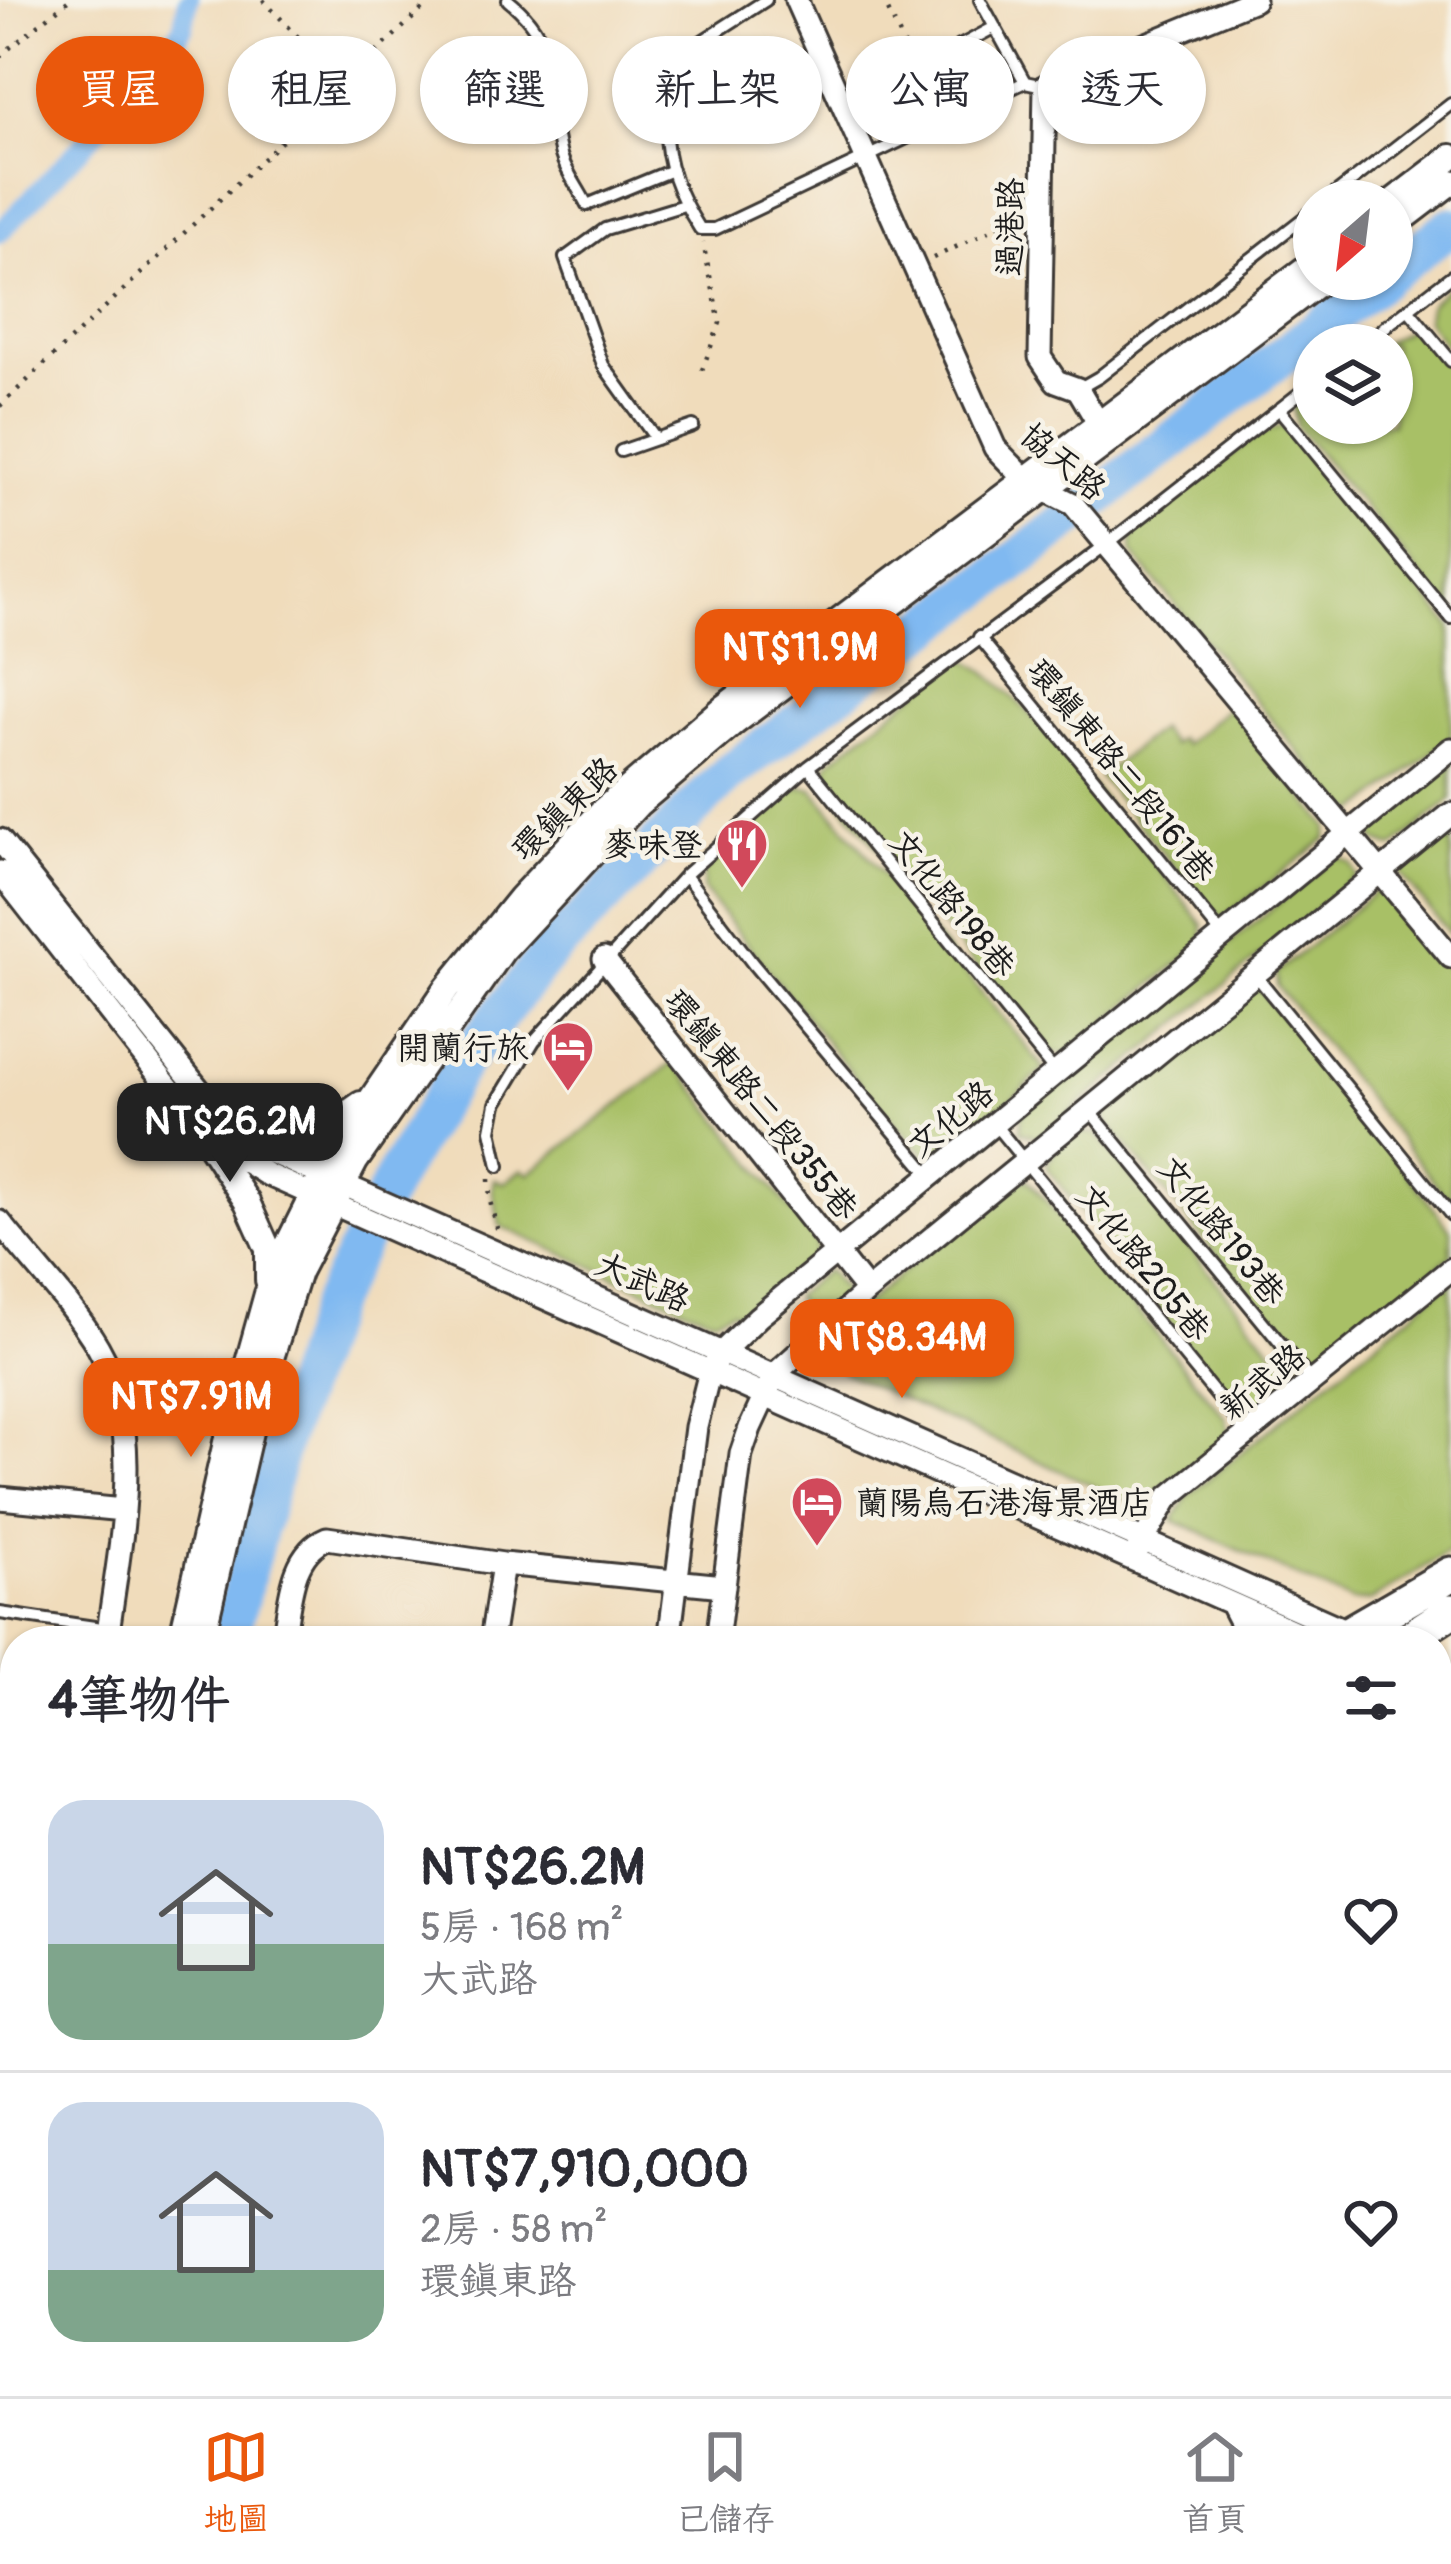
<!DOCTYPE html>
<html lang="zh-TW">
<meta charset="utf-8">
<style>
body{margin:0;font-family:Pangolin,"LXGW WenKai TC",sans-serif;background:#f7f7f7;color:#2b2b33;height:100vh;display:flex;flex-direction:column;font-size:45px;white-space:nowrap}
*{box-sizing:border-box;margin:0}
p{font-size:39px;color:#7c7c81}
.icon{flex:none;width:66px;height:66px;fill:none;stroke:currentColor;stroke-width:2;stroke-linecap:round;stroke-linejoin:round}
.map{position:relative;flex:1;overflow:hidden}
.sheet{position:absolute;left:0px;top:1626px;width:1452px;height:771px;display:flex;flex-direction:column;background:#fff;border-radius:48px 48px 0 0;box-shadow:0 3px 9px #0004}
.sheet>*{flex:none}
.guide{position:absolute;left:36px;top:36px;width:1380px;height:108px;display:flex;gap:24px}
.needle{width:78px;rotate:208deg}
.buttons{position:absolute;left:1293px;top:180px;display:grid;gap:24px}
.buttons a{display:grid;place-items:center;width:120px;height:120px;border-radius:50%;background:#fff;box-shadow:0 3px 9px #0004;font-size:60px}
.price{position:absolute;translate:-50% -102px;padding:0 27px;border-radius:24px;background:#ea580c;color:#fff;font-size:39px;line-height:78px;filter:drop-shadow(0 3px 6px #0008)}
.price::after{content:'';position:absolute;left:50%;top:72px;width:36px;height:27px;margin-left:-18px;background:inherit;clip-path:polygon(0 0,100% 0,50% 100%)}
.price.on{background:#222;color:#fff}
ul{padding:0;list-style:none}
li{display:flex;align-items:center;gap:36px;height:300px;padding:0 48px}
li+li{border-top:3px solid #e1e1e2}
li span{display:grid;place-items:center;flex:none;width:336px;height:240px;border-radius:36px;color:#555}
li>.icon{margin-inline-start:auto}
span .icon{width:144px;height:144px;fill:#fffc;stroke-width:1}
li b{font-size:51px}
h2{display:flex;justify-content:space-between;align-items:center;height:144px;padding:0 48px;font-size:51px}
.pill{padding:0 42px;border-radius:54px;background:#fff;box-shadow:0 3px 9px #0004;font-size:42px;line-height:108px}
.pill.on{background:#ea580c;color:#fff}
.dock{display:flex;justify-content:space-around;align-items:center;height:168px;border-top:3px solid #e1e1e2;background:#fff;font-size:33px;color:#7c7c81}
.dock a{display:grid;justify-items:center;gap:6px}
.dock .on{color:#ea580c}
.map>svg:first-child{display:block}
</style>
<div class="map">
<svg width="1451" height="2396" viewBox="0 0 1451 2396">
<rect width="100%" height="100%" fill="#f7f3e8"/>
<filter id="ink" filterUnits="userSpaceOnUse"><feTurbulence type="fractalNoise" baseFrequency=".00833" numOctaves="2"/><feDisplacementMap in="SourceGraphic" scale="24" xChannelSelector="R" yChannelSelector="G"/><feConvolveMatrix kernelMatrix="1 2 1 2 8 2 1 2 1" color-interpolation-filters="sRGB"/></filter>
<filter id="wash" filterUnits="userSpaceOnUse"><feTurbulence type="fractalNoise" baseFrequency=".004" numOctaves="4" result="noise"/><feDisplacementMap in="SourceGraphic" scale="48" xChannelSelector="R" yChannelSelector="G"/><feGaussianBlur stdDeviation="2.7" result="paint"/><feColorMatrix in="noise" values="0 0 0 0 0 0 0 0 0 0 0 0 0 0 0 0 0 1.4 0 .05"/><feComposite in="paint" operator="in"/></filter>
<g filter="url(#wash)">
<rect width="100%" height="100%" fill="#f0dcbb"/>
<path fill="#a8c066" stroke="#626e41" stroke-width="3" d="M1451,284V354L1427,320L1430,304Z
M1414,326L1451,368V611L1297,427L1293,404L1314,390V423H1392V345H1381Z
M1281,426L1290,430L1451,626V738L1358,811L1346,809L1132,553V540L1137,530L1260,433Z
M960,658C1011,670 1163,875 1203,925L1202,944L1068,1054L1047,1053L824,783L829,762Z
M1231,706L1328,827L1326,839L1223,918L1211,911L1099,777L1159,729L1172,745L1179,739L1184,745Z
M1451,762V800L1393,848L1376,841L1373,832L1378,821Z
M801,787L813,789L1045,1069L946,1158L930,1160L872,1098L703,890L704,871C737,844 762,804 801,787Z
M1451,827V936L1398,870Z
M1337,856L1351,863L1357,876L1039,1138L1020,1131L1022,1112Z
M1381,887L1451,974V1203L1277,986L1276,973Z
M1248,989H1261L1451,1230V1256L1312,1365L1304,1362L1105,1119L1109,1103Z
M674,1062L817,1243L815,1258L741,1316L732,1310L714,1318L690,1310L500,1226L492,1189L494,1179L504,1183L522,1170L529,1174Z
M1077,1133H1096L1294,1376L1292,1385L1253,1415L1238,1410L1046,1167L1055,1149Z
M1028,1179L1226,1418L1229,1434L1204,1458L1143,1502L1125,1500L840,1371L832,1359L829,1338L838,1326L1013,1180Z
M827,1270L843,1290L845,1299L815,1324L794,1296Z
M1451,1281V1550L1371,1601H1351L1173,1520L1188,1496Z"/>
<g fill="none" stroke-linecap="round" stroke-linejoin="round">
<path stroke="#80b9f1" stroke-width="21" d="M0,232L159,66L183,27L188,0"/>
<path stroke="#80b9f1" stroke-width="39" d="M1392,271L1451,226
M228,1641L282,1439L329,1305L397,1171L463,1061L547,955L729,773L1004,570L1382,279
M143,2396L144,2382"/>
</g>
</g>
<g filter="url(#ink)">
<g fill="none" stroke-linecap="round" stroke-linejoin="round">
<g stroke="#3c3934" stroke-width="16">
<path id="service" d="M508,0C566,46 543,91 561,155C566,172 579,189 587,205L672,170
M766,0L688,50L700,94L666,122C664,161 679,196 700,229H715L1025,82L1044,86
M980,0L1025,82
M958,47L995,27
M1326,201L1451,104
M1408,309L1451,361
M1362,345L1451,276
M1078,389L1099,377L1314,210
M1279,409L1451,618
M656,439L603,365L565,258L605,229L684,205
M621,451L693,426
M979,637L1223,936
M808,767L1056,1073
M685,875L753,964L931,1176
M1254,973L1451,1215
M1090,1111L1313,1383
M995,1125L1248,1434
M499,1166L491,1130L496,1104L534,1041L685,875L808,767L1107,544L1314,382
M0,1613L108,1629
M0,1778L15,1780
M1437,2334L1451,2374
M570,2396L577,2382"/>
</g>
<g stroke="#3c3934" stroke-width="27">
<path id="minor" d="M796,0L995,448L1027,481L1073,504L1451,957
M1100,426L1078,389L1056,381L1040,357L1045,86L1254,0
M0,840L225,1122L261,1148L1356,1635
M0,872L191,1116L221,1146L266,1174L1316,1641
M604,959L867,1291
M0,1222C30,1260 74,1306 98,1347C148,1434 118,1548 107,1641
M0,1498L123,1510
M1137,1551L1168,1498L1451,1269
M1232,1606L1250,1641
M283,1641C290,1606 289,1554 327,1538L503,1564L724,1586
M491,1641L503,1564
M669,1641L696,1427L710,1371L722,1352L758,1317L1451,749
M717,1641L741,1454L750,1428L775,1374L867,1291L1451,814
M1437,1821L1451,1871
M0,1998L15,2000
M1437,2139L1451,2131
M0,2163L15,2165
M0,2349L15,2297
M182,2396L184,2382
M392,2396L394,2382
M968,2396L993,2382"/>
</g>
<g stroke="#3c3934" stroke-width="30">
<path id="tertiary" d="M1392,202L1451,157
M1392,227L1451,182
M191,1116L247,1202L268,1249V1280
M225,1122C286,1147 308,1142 361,1104
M181,1641L227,1438L267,1294L282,1256L331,1158L447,988L520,898L601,812L724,707L1314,262
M201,1641L256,1406L298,1272L355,1162L503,950L638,804L734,723L1324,279
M76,2396L78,2382
M98,2396L100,2382"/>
</g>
<g stroke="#3c3934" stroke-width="39">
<path id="primary" d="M1335,1641L1451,1574
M1405,1641L1451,1611
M613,2396L618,2382
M646,2396L651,2382"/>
</g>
<path stroke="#3c3934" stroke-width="4.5" stroke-dasharray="3 9" stroke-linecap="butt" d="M263,0L343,84
M883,0L934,106
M0,56L69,0
M933,258L1025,214
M702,370L720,323L703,243
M0,406L432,0
M489,1179L490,1201L498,1232"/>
<use href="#service" stroke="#fff" stroke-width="10"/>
<use href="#minor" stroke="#fff" stroke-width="21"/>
<use href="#tertiary" stroke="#fff" stroke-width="24"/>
<use href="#primary" stroke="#fff" stroke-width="33"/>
</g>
</g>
<defs>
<g id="restaurant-pin" transform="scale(2.7)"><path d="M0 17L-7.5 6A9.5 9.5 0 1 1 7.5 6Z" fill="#d1495b" stroke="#f7f3e8"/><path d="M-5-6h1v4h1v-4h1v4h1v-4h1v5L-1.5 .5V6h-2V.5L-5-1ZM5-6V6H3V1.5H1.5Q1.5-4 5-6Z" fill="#fff"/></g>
<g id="hotel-pin" transform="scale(2.7)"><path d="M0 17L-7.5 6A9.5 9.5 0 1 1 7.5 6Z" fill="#d1495b" stroke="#f7f3e8"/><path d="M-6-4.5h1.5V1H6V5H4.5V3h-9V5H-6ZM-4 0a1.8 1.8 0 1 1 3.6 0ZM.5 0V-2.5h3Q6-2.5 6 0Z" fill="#fff"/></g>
</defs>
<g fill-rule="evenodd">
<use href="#restaurant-pin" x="742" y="844"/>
<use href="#hotel-pin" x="568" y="1047"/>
<use href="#hotel-pin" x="817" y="1502"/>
</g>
<g text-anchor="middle" stroke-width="9" stroke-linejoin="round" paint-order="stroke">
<g font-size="33" fill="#1c1c1c" stroke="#f7f3e8">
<text transform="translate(1009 227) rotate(-89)" y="12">過港路</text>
<text transform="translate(1064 461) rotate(40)" y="12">協天路</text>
<text transform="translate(1122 770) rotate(51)" y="12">環鎮東路二段161巷</text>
<text transform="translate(564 808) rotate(-44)" y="12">環鎮東路</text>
<text transform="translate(953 903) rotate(51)" y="12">文化路198巷</text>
<text transform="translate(762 1104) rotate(51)" y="12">環鎮東路二段355巷</text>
<text transform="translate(950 1118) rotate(-39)" y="12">文化路</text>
<text transform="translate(1222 1230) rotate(51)" y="12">文化路193巷</text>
<text transform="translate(1144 1262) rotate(51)" y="12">文化路205巷</text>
<text transform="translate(643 1281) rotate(24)" y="12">大武路</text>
<text transform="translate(1262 1381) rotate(-39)" y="12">新武路</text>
</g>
<g font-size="33" fill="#1c1c1c" stroke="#f7f3e8" text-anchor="end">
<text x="703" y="856">麥味登</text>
<text x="529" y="1059">開蘭行旅</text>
<text x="856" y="1514" text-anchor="start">蘭陽烏石港海景酒店</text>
</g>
</g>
</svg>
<div class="buttons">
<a><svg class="needle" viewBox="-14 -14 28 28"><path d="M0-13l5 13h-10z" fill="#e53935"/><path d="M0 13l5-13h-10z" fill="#7c7c81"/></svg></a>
<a><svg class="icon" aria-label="layers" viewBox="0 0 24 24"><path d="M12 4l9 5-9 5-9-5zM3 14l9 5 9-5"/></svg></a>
</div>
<b class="price" style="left:800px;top:711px">NT$11.9M</b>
<b class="price on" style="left:230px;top:1185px">NT$26.2M</b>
<b class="price" style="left:902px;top:1401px">NT$8.34M</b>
<b class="price" style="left:191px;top:1460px">NT$7.91M</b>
<div class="guide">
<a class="pill on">買屋</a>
<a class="pill">租屋</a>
<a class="pill">篩選</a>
<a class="pill">新上架</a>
<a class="pill">公寓</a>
<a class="pill">透天</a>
</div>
<section class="sheet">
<h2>4筆物件<svg class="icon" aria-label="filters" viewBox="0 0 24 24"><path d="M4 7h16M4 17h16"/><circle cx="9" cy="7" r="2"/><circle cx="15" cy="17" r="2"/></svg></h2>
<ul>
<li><span style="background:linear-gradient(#c9d6e8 60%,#7fa58c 0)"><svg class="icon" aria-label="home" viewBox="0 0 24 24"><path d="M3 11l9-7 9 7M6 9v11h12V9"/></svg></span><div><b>NT$26.2M</b><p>5房 · 168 m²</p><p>大武路</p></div><svg class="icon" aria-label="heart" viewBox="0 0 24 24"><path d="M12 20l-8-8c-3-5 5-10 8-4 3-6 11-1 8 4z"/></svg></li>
<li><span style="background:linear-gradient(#c9d6e8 70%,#7fa58c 0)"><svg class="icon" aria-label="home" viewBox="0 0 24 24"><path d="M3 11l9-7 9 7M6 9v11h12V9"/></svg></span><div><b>NT$7,910,000</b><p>2房 · 58 m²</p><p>環鎮東路</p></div><svg class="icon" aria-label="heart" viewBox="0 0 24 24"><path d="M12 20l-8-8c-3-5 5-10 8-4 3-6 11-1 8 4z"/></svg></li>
</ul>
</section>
</div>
<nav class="dock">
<a class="on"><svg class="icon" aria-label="map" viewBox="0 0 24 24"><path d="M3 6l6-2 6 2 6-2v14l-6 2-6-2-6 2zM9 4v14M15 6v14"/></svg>地圖</a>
<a><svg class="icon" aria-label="saved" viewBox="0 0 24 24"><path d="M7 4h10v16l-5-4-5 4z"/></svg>已儲存</a>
<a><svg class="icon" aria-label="home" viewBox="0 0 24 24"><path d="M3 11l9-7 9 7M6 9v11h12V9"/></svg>首頁</a>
</nav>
